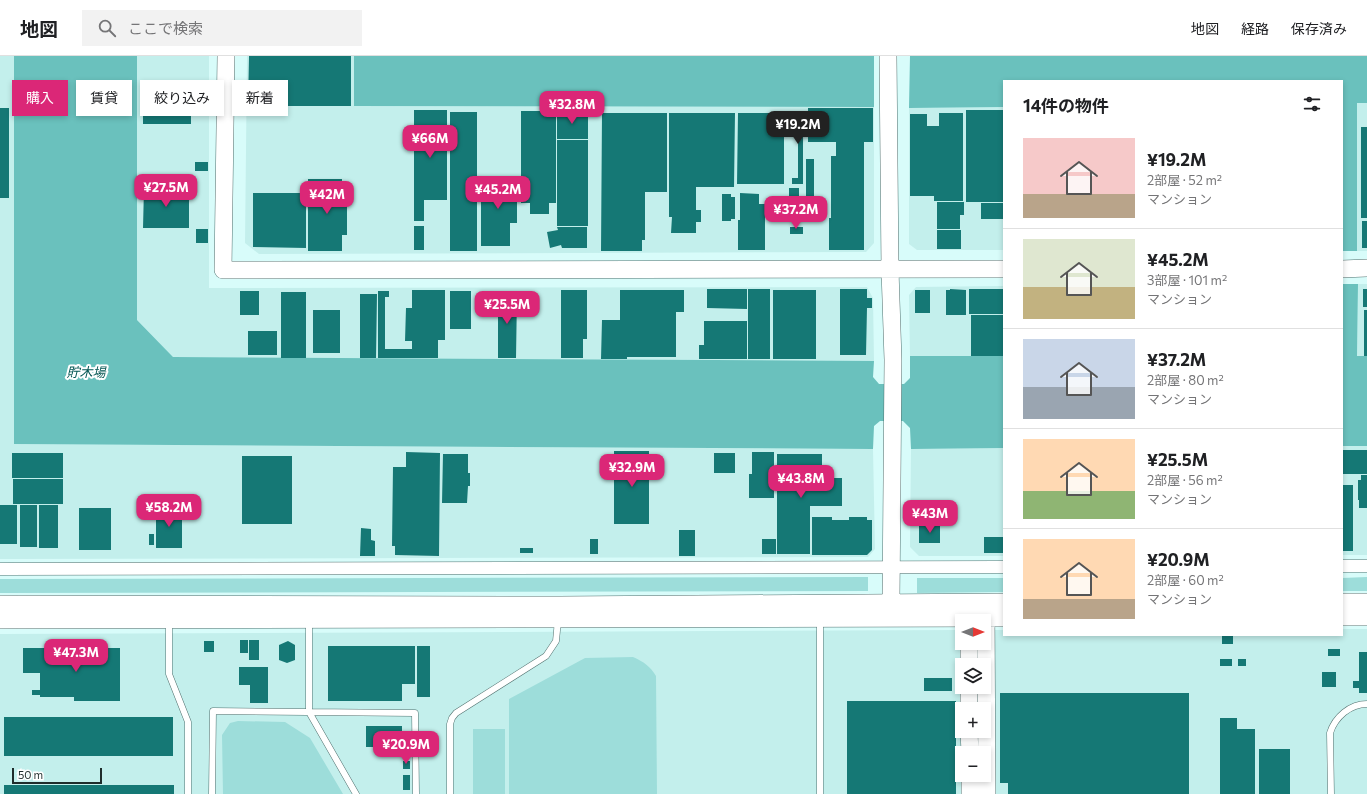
<!DOCTYPE html>
<html lang="ja">
<meta charset="utf-8">
<style>
body{margin:0;font-family:Commissioner,"Noto Sans JP",sans-serif;background:#f2f2f2;color:#202124;height:100vh;display:flex;flex-direction:column;font-size:15px;white-space:nowrap}
*{box-sizing:border-box;margin:0}
p{font-size:13px;color:#757577}
.icon{flex:none;width:22px;height:22px;fill:none;stroke:currentColor;stroke-width:2;stroke-linecap:round;stroke-linejoin:round}
.map{position:relative;flex:1;overflow:hidden}
.drawer{position:absolute;left:1003px;top:24px;width:340px;height:556px;display:flex;flex-direction:column;background:#fff;border-radius:0px;box-shadow:0 2px 6px #0003}
.drawer>*{flex:none}
.top-card{position:absolute;left:12px;top:24px;width:380px;height:36px;display:flex;gap:8px}
.needle{width:26px;rotate:90deg}
.controls{position:absolute;left:955px;top:558px;display:grid;gap:8px}
.controls a{display:grid;place-items:center;width:36px;height:36px;border-radius:0px;background:#fff;box-shadow:0 2px 6px #0003;font-size:20px}
.scale{position:absolute;left:12px;bottom:10px;width:90px;box-sizing:border-box;padding-left:4px;border:2px solid #1f2c2b;border-top:0;font-size:11px;line-height:14px;white-space:nowrap;color:#1f2c2b;-webkit-text-stroke:3px #fff;paint-order:stroke}
.price{position:absolute;translate:-50% -34px;padding:0 9px;border-radius:8px;background:#db2777;color:#fff;font-size:13px;line-height:26px;filter:drop-shadow(0 1px 2px #0008)}
.price::after{content:'';position:absolute;left:50%;top:24px;width:12px;height:9px;margin-left:-6px;background:inherit;clip-path:polygon(0 0,100% 0,50% 100%)}
.price.current{background:#222;color:#fff}
ul{padding:0;list-style:none}
li{display:flex;align-items:center;gap:12px;height:100px;padding:0 20px}
li+li{border-top:1px solid #e0e0e0}
li span{display:grid;place-items:center;flex:none;width:112px;height:80px;border-radius:0px;color:#555}
li>.icon{margin-inline-start:auto}
span .icon{width:48px;height:48px;fill:#fffc;stroke-width:1}
li b{font-size:17px}
h2{display:flex;justify-content:space-between;align-items:center;height:48px;padding:0 20px;font-size:17px}
.chip{padding:0 14px;border-radius:0px;background:#fff;box-shadow:0 2px 6px #0003;font-size:14px;line-height:36px}
.chip.current{background:#db2777;color:#fff}
header{display:flex;align-items:center;gap:24px;box-sizing:border-box;height:56px;padding:0 20px;background:#fff;border-bottom:1px solid #e0e0e0}
header strong{font-size:19px}
nav{display:flex;gap:22px;margin-inline-start:auto;font-size:14px}
.search{width:280px;height:36px;background:#f2f2f2;display:flex;align-items:center;gap:10px;box-sizing:border-box;padding:0 14px;border-radius:0px;color:#757577;font-size:15px}
.map>svg:first-child{display:block}
</style>
<header>
<strong>地図</strong>
<div class="search"><svg class="icon" aria-label="search" viewBox="0 0 24 24"><circle cx="10" cy="10" r="6"/><path d="M15 15l6 6"/></svg>ここで検索</div>
<nav><a>地図</a><a>経路</a><a>保存済み</a></nav>
</header>
<div class="map">
<svg width="1367" height="738" viewBox="0 0 1367 738">
<rect width="100%" height="100%" fill="#d8fcfa"/>
<path fill="#c3efec" fill-rule="evenodd" d="M0,0H14V388L873,393L875,493L868,501L0,503Z
M137,0H209V232L867,231L873,242L874,305L173,301L137,264Z
M247,0H354V50L874,51V187L866,196L259,198L245,187Z
M1357,47H1367V195H1357Z
M1004,51V194H917L909,188V52Z
M1358,228H1367V300H1357Z
M1004,230V300H910L909,239L916,231Z
M1342,390H1367V499H1342Z
M1004,392V500H919L910,491L911,393Z
M1342,573H1367V738H0V578L962,574V587H984V574H1004V579H1342ZM962,609H984V631H962ZM962,653H984V675H962ZM962,697H984V719H962Z"/>
<path fill="#9dddda" d="M868,521V535L0,537V523Z
M1367,521V535H1342V522Z
M917,522H1004V536L917,537Z
M633,601C644,606 650,610 656,620L657,738H509V643L585,602Z
M238,665L285,666L310,682L343,738H223L222,679L230,667Z
M473,673H505V738H473Z"/>
<path fill="#6ac1bd" d="M14,0H137V264L173,301L874,305L873,321L879,328H904L910,322V300H1004V392L911,393L910,372L903,365H880L874,370L873,393L14,388Z
M354,0H874V51L354,50Z
M910,0H1367V47H1357V195H1342V25H1004V51L909,52Z
M1342,228H1358L1357,300H1367V390H1342Z"/>
<path fill="#157875" d="M249,0H351V50H248Z
M158,27H188V38H158Z
M143,47H191V68H143Z
M0,52H9V142H0Z
M808,52H873V86H864V194H829V162H831V100H836V86H808Z
M414,54H447V144H424V165H414Z
M966,54H1004V146H966Z
M521,55H556V147H549V158H530V147H521Z
M557,55H588V83H557Z
M450,56H477V195H450Z
M602,57H667V136H645V184H642V195H601Z
M669,57H735L734,131H696V154H701V166H696V177H671L672,161H669Z
M738,57H780V65H784V128H737Z
M781,57H803V128H792V122H798V62H781Z
M939,57H963V145H934V140H910V58H927V70H939Z
M1361,71H1367V162H1361Z
M557,84H588V170H557Z
M806,103H814V155H806Z
M195,106H208V115H195Z
M481,121L517,122V167H510V190H481Z
M308,123H342V137H347V179H342V195H308Z
M144,132H189V172H143Z
M789,132H799V142H789Z
M253,137H306V192L253,191Z
M740,137L759,138V148H765V194H738V164H740Z
M722,138H731V141H735V163H731V165H722Z
M937,146H964V159H937Z
M981,147H1004V163H981Z
M937,159H960V173H937Z
M1362,165H1367V192H1362Z
M414,170H424V194H414Z
M557,171H587V192H562L561,189L550,192L547,176L558,174Z
M790,171H803V178H790Z
M196,173H208V187H196Z
M937,174H961V193H937Z
M707,233H747V253L707,252Z
M748,233H770V303H748Z
M840,233H867V242H872V252H867L866,299H840Z
M950,233L966,234V259H946V234H950Z
M969,233H1004V258H969Z
M1363,233H1367V251H1363Z
M412,234H445V284H438V302H378V235H389V241H385V293H412V285H405L406,252H412Z
M561,234H587V283H583V302H561Z
M620,234H684V256H676V301H627V303H601L602,264H620Z
M773,234H789V303H773Z
M789,234H816V303H789Z
M915,234H930V257H915Z
M240,235H259V259H240Z
M450,235H471V273H450Z
M281,236H306V302H281Z
M360,238H377L376,302H360Z
M491,239H517L516,302H498V249H491Z
M313,254H340V297H313Z
M1364,254H1367V300H1364Z
M971,259H1004V300H971Z
M704,265H747V303H699V289H704Z
M248,275H277V299H248Z
M1342,394H1367V418H1342Z
M614,395H649V468H614Z
M406,396L440,397L439,500L395,499V490H392L393,411H406Z
M752,396H774V442H749V418H752Z
M12,397H63V422H12Z
M714,397H735V417H714Z
M443,398H468V417H470V430H468L467,447H442Z
M777,398H822V422H842V450H810V498H777Z
M242,400H292V468H242Z
M1361,419H1367V452H1359V444H1358V424H1361Z
M13,423H63V448H13Z
M1342,429H1353V495H1342Z
M0,449H17V488H0Z
M20,449H37V491H20Z
M39,449H58V492H39Z
M79,452H111V494H79Z
M156,452H182V492H156Z
M812,461H832V464H849V461H867V464H872V494L867,499H812Z
M919,470H940V487H919Z
M361,472L371,473V484L375,485V500H360Z
M679,474H695V500H679Z
M149,478H154V489H149Z
M984,481H1004V497H984Z
M590,483H598V498H590Z
M762,483H776V498H762Z
M520,492H533V497H520Z
M1222,579H1233V588H1222Z
M240,584H248V597H240Z
M249,584H259V604H249Z
M204,585H214V596H204Z
M288,585L295,589V604L287,607L279,604V589Z
M328,590H415V628H402V645H328Z
M417,590H430V641H417Z
M23,592H120V645H74V641H40V639H32V634H40V617H23Z
M1328,593H1340V600H1328Z
M1359,596H1367V637H1359V632H1353V625H1359Z
M1220,603H1232V610H1220Z
M1238,603H1246V610H1238Z
M239,611H268V647H250V629H239Z
M1322,616H1336V631H1322Z
M924,622H952V635H924Z
M1000,637H1189V738H1008V727H1000Z
M847,645H956V738H847Z
M4,661H173V700H4Z
M1220,662H1237V673H1255V738H1220Z
M366,670H402V691H366Z
M1259,693H1290V738H1259Z
M403,705H410V713H403Z
M403,719H410V734H403Z
M4,729H174V738H4Z"/>
<g fill="none" stroke-linecap="round" stroke-linejoin="round">
<g stroke="#50706e" stroke-width="7">
<path id="lane" d="M309,564V656L356,738
M169,565V618L188,666V738
M212,738L213,655L415,657L416,738
M450,738V668L452,662L456,657L546,600L556,585L558,564
M820,738V563
M1331,738L1330,677C1335,661 1350,648 1367,648"/>
</g>
<g stroke="#50706e" stroke-width="13">
<path id="street" d="M1342,510H1367
M0,513L1004,511"/>
</g>
<g stroke="#50706e" stroke-width="18">
<path id="secondary" d="M226,0L223,214L1004,213
M888,0L890,214L893,304L891,547
M1342,213L1367,212
M1342,546H1367
M0,548L559,549L1004,546
M986,551L987,738
M1342,561H1367
M0,564L1004,562
M969,587V609
M969,631V653
M969,675L970,697
M970,719V738"/>
</g>
<use href="#lane" stroke="#fff" stroke-width="6"/>
<use href="#street" stroke="#fff" stroke-width="12"/>
<use href="#secondary" stroke="#fff" stroke-width="17"/>
</g>
<g text-anchor="middle" stroke-width="4" stroke-linejoin="round" paint-order="stroke">
<g font-size="13" font-style="italic" fill="#035552" stroke="#fff">
<text x="86" y="321">貯木場</text>
</g>
</g>
</svg>
<div class="controls">
<a><svg class="needle" viewBox="-14 -14 28 28"><path d="M0-13l5 13h-10z" fill="#e53935"/><path d="M0 13l5-13h-10z" fill="#757577"/></svg></a>
<a><svg class="icon" aria-label="layers" viewBox="0 0 24 24"><path d="M12 4l9 5-9 5-9-5zM3 14l9 5 9-5"/></svg></a>
<a>+</a>
<a>−</a>
</div>
<div class="scale">50 m</div>
<b class="price" style="left:572px;top:69px">¥32.8M</b>
<b class="price current" style="left:798px;top:89px">¥19.2M</b>
<b class="price" style="left:430px;top:103px">¥66M</b>
<b class="price" style="left:166px;top:152px">¥27.5M</b>
<b class="price" style="left:498px;top:154px">¥45.2M</b>
<b class="price" style="left:327px;top:159px">¥42M</b>
<b class="price" style="left:796px;top:174px">¥37.2M</b>
<b class="price" style="left:507px;top:269px">¥25.5M</b>
<b class="price" style="left:632px;top:432px">¥32.9M</b>
<b class="price" style="left:801px;top:443px">¥43.8M</b>
<b class="price" style="left:169px;top:472px">¥58.2M</b>
<b class="price" style="left:930px;top:478px">¥43M</b>
<b class="price" style="left:76px;top:617px">¥47.3M</b>
<b class="price" style="left:406px;top:709px">¥20.9M</b>
<div class="top-card">
<a class="chip current">購入</a>
<a class="chip">賃貸</a>
<a class="chip">絞り込み</a>
<a class="chip">新着</a>
</div>
<section class="drawer">
<h2>14件の物件<svg class="icon" aria-label="filters" viewBox="0 0 24 24"><path d="M4 7h16M4 17h16"/><circle cx="9" cy="7" r="2"/><circle cx="15" cy="17" r="2"/></svg></h2>
<ul>
<li><span style="background:linear-gradient(#f6c9c9 70%,#b9a48a 0)"><svg class="icon" aria-label="home" viewBox="0 0 24 24"><path d="M3 11l9-7 9 7M6 9v11h12V9"/></svg></span><div><b>¥19.2M</b><p>2部屋 · 52 m²</p><p>マンション</p></div></li>
<li><span style="background:linear-gradient(#dfe7d0 60%,#c2b280 0)"><svg class="icon" aria-label="home" viewBox="0 0 24 24"><path d="M3 11l9-7 9 7M6 9v11h12V9"/></svg></span><div><b>¥45.2M</b><p>3部屋 · 101 m²</p><p>マンション</p></div></li>
<li><span style="background:linear-gradient(#c9d6e8 60%,#9aa5b1 0)"><svg class="icon" aria-label="home" viewBox="0 0 24 24"><path d="M3 11l9-7 9 7M6 9v11h12V9"/></svg></span><div><b>¥37.2M</b><p>2部屋 · 80 m²</p><p>マンション</p></div></li>
<li><span style="background:linear-gradient(#ffd9b3 65%,#8fb573 0)"><svg class="icon" aria-label="home" viewBox="0 0 24 24"><path d="M3 11l9-7 9 7M6 9v11h12V9"/></svg></span><div><b>¥25.5M</b><p>2部屋 · 56 m²</p><p>マンション</p></div></li>
<li><span style="background:linear-gradient(#ffd9b3 75%,#b9a48a 0)"><svg class="icon" aria-label="home" viewBox="0 0 24 24"><path d="M3 11l9-7 9 7M6 9v11h12V9"/></svg></span><div><b>¥20.9M</b><p>2部屋 · 60 m²</p><p>マンション</p></div></li>
</ul>
</section>
</div>
